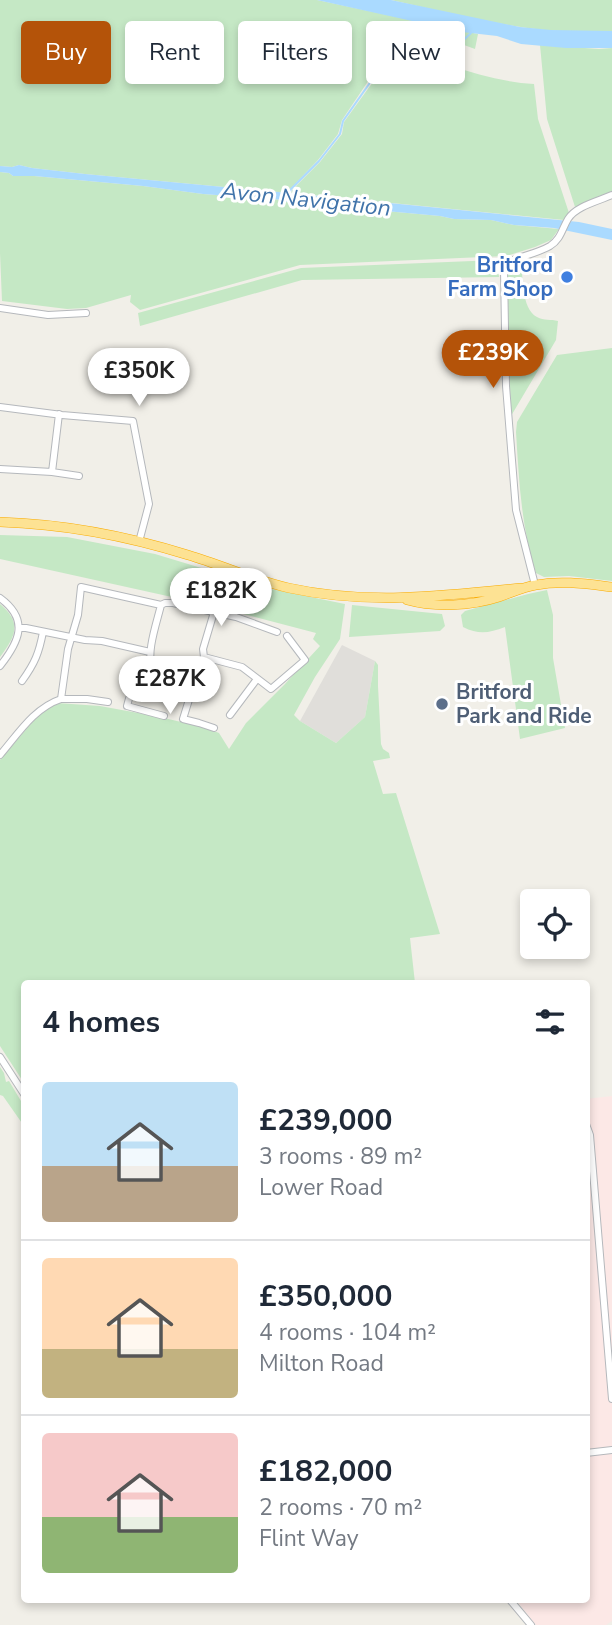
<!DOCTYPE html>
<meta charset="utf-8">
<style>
body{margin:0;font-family:"Nunito Sans",sans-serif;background:#f6f6f7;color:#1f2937;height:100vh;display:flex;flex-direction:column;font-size:26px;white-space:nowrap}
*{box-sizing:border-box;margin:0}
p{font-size:23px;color:#747a83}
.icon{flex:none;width:38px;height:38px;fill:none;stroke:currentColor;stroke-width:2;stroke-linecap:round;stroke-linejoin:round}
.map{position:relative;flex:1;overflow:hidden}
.side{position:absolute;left:21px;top:980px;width:569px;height:623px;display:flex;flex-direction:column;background:#fff;border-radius:7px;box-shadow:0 4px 10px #0003}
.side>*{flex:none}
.top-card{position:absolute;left:21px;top:21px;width:570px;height:63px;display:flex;gap:14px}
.tools{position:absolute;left:520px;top:889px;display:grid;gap:14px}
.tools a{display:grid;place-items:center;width:70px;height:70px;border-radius:7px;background:#fff;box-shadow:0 4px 10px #0003;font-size:35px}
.price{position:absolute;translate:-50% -60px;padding:0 16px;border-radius:24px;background:#fff;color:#222;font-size:23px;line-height:46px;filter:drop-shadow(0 2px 4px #0008)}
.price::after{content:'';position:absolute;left:50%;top:42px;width:21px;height:16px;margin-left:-10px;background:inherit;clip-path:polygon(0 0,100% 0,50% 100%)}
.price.on{background:#b45309;color:#fff}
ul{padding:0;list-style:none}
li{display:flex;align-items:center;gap:21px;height:175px;padding:0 21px}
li+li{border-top:2px solid #e0e1e3}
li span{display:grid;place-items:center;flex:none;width:196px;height:140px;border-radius:7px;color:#555}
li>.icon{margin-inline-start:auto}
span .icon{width:84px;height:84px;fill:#fffc;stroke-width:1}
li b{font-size:30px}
h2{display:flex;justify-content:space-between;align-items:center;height:84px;padding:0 21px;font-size:30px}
.tag{padding:0 24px;border-radius:7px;background:#fff;box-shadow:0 4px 10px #0003;font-size:24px;line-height:63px}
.tag.on{background:#b45309;color:#fff}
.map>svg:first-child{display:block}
</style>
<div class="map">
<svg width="612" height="1625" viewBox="0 0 612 1625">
<rect width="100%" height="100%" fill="#f1efe8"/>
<path fill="#e0deda" d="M342,645L375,661L365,717L336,743L300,721Z"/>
<path fill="#fce8e6" d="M612,1096V1621L606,1625H536L516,1600H586V1099Z"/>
<path fill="#c5e8c5" d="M0,0H317L478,34L475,49L464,45L449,60V65C477,75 505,82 534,84L538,119L569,213L564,220L291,193L293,189L320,162L342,134L344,122L383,68L379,65L342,120L338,134L318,160L290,189L289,193L85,174L32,168L19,165L12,167L0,166Z
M391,0H612V31C538,37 463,16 391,0Z
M540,45L599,49L612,48V191L575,207L547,119Z
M0,172L9,173L13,176H34L143,186L203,194L284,200L287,202L440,216L454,219L491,220L514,225L559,229L551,240L535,247L506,256L300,265L140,310L130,302L131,295L86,308L67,309L2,301L0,253Z
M521,259C523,275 521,309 537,317C544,321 551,319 558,321L556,340L511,416L506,275L508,269Z
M497,260L499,277L302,280L140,326L138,313L301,268Z
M612,348V581L569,576L544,577L536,573C521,527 519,480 516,432L517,422L557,355Z
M0,535L67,537L155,554L271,589L345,604L340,639L315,677L294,715L300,721L336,743L365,717L375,661L378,665V686L381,744L383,749L389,753L390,758L373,761L383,794L396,793L440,934L410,938L415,983L24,984V1083L0,1046V760L40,713L57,703L100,706L160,717L181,722L197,724L219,733L229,749L246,723L284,685L320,646L313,639L316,633L217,607L0,559Z
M547,590L553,615V658L565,728L520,739L505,627C489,633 479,635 463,627L461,615L465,611L528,594Z
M0,604C23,623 15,637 0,657Z
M352,605L442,614L445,626L440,631L349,637Z
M0,1067L4,1073L6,1082L9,1081L24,1106V1126L3,1096L0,1095Z"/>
<path fill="#aadaff" d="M317,0H391L520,27L551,30L612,31V48H566L521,44L497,36L462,32Z
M19,165L32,168L85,174L289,193L579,222L612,229V240L554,228L514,225L491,220L454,219L440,216L287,202L284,200L203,194L143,186L34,176H13L9,173L0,172V166L12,167Z"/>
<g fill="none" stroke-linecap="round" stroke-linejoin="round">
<path stroke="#aadaff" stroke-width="2" d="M454,49L471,33
M290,192L291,189L319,161L340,134L343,121L381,67C399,54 405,72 421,68C429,65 439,58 447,53"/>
<g stroke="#b5b8bc" stroke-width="8">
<path id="minor" d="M0,308L48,315L86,313
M0,407L62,415L133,421L149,504L139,542
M0,469L52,472L79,476
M52,472L59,414
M535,585L516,510L506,386L504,271L508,262C522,256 538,253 550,246C561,239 562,229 568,219C576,206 599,201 612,195
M0,598C30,620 19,642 0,666
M161,605C157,622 145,655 153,670C137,677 131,689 127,706L164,716
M19,628H26L85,640L102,641L150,652
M204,657L242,667L271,689L305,660L287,636
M153,670L165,669L196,677L183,719L199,723L214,728
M196,677L204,657L203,649L214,612
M22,681C35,663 39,653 43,632
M61,699H87L108,702
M230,715L257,679
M0,755C18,734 34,708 61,699L68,649L78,615L81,587L161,605L165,603H173L236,617L277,632
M0,1057L24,1094
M586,1124L590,1135L612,1399
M586,1453L612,1450
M510,1600L531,1625"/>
</g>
<g stroke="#f9ab00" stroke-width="10">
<path id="highway" d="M0,522C63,524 127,536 188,555C222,565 254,580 289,588C366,605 444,596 521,588
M407,600C436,608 471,606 499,597C511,593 523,587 536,585C561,580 587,584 612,587"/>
</g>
<use href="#minor" stroke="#fff" stroke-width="6"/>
<use href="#highway" stroke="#fde293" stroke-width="9"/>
</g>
<circle fill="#3f7fe0" stroke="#fff" stroke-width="2.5" cx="567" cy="277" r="7"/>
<circle fill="#5c6f8a" stroke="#fff" stroke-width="2.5" cx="442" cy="704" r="7"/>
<g text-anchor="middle" stroke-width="6" stroke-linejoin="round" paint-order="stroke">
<g font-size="21" font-weight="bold" fill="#366cbe" stroke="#fff" text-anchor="end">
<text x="553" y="272">Britford<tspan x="553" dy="24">Farm Shop</tspan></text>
</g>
<g font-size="21" font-weight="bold" fill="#4e5e75" stroke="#fff" text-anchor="start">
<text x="456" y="699">Britford<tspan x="456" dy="24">Park and Ride</tspan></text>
</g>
<g font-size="23" font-style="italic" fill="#4174aa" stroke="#fff">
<text transform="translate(306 199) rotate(6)" y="8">Avon Navigation</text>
</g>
</g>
</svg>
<div class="tools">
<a><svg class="icon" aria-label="locate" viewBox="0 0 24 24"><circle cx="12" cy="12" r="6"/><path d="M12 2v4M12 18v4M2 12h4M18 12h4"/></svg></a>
</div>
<b class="price on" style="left:493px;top:390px">£239K</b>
<b class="price" style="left:139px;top:408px">£350K</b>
<b class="price" style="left:221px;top:628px">£182K</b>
<b class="price" style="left:170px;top:716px">£287K</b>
<div class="top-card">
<a class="tag on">Buy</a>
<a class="tag">Rent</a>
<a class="tag">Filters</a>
<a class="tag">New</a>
</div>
<section class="side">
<h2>4 homes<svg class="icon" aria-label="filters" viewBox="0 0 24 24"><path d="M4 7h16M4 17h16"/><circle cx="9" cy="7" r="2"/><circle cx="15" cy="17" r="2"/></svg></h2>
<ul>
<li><span style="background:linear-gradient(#bfe0f5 60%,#b9a48a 0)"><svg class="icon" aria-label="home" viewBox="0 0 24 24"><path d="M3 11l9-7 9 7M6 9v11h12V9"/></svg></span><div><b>£239,000</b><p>3 rooms · 89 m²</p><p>Lower Road</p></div></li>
<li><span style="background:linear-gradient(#ffd9b3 65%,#c2b280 0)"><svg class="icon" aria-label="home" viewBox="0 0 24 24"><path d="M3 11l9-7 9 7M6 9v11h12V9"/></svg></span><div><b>£350,000</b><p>4 rooms · 104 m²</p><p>Milton Road</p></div></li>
<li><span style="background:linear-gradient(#f6c9c9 60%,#8fb573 0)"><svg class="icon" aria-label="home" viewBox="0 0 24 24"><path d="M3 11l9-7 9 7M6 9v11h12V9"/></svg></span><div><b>£182,000</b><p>2 rooms · 70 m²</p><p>Flint Way</p></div></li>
</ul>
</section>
</div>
